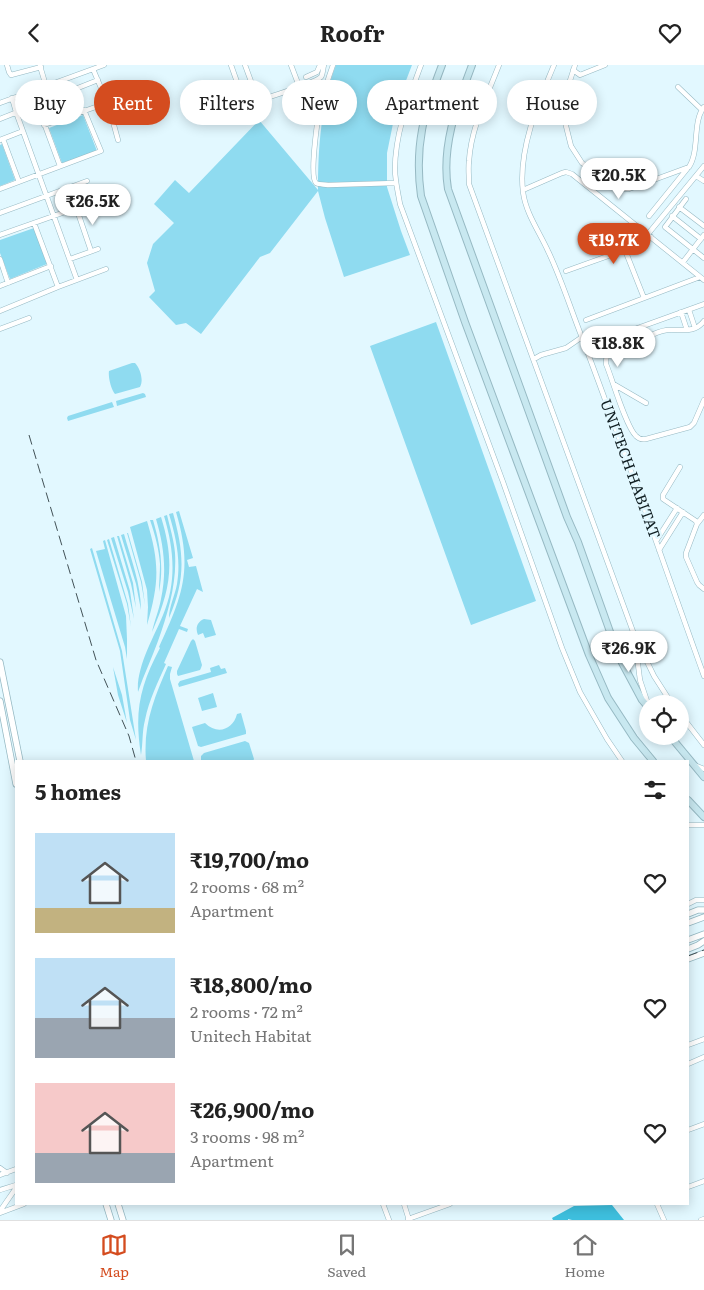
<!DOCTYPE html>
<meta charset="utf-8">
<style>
body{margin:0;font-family:Literata,serif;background:#f2f2f2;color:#222;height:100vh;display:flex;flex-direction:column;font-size:19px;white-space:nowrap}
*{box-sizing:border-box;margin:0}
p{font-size:16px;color:#767676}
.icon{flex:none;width:28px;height:28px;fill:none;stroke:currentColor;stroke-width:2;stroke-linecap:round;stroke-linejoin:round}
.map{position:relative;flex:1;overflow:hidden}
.panel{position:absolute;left:15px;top:695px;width:674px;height:445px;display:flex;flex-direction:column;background:#fff;border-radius:0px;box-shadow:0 2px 12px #0003}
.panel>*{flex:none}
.top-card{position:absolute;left:15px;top:15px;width:675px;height:45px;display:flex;gap:10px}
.fabs{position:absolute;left:639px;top:630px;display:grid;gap:10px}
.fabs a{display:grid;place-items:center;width:50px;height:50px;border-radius:50%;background:#fff;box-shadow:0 2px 12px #0003;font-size:25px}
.price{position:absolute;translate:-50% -42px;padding:0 11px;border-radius:18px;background:#fff;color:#222;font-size:16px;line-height:32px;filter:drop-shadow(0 1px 2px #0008)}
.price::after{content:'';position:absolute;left:50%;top:30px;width:15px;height:11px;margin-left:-8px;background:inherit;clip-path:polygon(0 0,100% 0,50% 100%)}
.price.on{background:#d44c1f;color:#fff}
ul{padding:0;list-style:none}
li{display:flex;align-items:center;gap:15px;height:125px;padding:0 20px}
li span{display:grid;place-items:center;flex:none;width:140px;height:100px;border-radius:0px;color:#555}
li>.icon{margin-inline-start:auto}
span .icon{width:60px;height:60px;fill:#fffc;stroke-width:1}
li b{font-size:21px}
h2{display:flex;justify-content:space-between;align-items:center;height:60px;padding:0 20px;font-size:21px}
.pill{padding:0 18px;border-radius:22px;background:#fff;box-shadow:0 2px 12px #0003;font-size:18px;line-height:45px}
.pill.on{background:#d44c1f;color:#fff}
header{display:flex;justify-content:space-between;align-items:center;height:65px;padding:0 20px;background:#fff;font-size:22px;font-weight:700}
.tab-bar{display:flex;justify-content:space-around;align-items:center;height:70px;border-top:1px solid #e0e0e0;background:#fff;font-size:14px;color:#767676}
.tab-bar a{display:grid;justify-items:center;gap:2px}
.tab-bar .on{color:#d44c1f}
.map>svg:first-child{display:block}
</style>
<header><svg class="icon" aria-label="back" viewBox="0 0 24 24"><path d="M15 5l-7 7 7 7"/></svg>Roofr<svg class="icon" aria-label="heart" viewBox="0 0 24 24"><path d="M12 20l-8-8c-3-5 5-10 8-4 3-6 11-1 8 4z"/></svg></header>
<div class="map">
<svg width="704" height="1155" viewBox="0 0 704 1155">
<rect width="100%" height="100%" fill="#e2f8ff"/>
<path fill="#8fdbf0" d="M336,0H412L397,39L387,88V122L401,166L410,190L344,212L325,153L318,126L270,188L260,192L201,269L186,258L176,260L149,232L155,226L147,198L153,179L174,158L154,139L175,115L189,128L259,55L318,125C318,83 321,39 336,0Z
M83,50L97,86L62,98L49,63Z
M2,79L15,115L0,121V80Z
M34,163L47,199L10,214L0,188V175Z
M436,257L536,536L471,560L370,281Z
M132,298H135C140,303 144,315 140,322L115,329C111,324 108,312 109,306Z
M143,328L145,329L146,332L117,341L116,336Z
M112,337L114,342L68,356L67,353L68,351Z
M179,446L193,493L187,495L189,502L196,501L203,527L197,524L180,561L188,564L187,567L179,564L164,598L166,599C158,617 149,635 145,655C142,666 143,679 141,690C134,646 140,621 160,583L159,582C183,530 193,504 176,447Z
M173,448C184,488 186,514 169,553C169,542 175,530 177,519C181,495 176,472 169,449Z
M167,450C170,463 174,475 175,488C177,518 168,548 158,576C152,593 144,609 138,627C136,602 154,572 163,550C177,517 174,484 164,451Z
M161,452C175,497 171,524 152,567C154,557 159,545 161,534C167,506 164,481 156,454Z
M150,455H153C160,479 164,501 159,527C159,518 160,508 160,499C159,484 155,470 150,455Z
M147,456C160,499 159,518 147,560L148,542L147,525L130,462Z
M127,468H128L142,517L145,540L141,517Z
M124,469C131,494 141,519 141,545L136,519L121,470Z
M117,471H119L133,518L136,543L131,519Z
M114,472L130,526L134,554L128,527L111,473Z
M109,474L128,539L131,562L127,539L107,475Z
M105,475L126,551L127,574V594L125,582L96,486L105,484L103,476Z
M92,483L122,586L136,675L130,655L120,586L90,484Z
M204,554L211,555L216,570L205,573L203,568L198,570C195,563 197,557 204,554Z
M193,574L195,576L202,600L201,603L200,605L178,611L177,609V606L191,576Z
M219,600L221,604L225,603L227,608L179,622L178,619L180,616L211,607L210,603Z
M168,601L172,602L170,609V614L194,696H146C143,660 154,633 168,601Z
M113,602L122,630L127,658L118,630Z
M213,628L217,642L202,646L198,633Z
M241,648L246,666V669L201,682L198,681L192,662L205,658C217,670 233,665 237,649Z
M245,676L249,678L254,694L253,696H201V691L204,688Z"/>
<path fill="#3ec0df" d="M612,1140L624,1155H572L568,1154V1155H553L552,1153L574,1141Z"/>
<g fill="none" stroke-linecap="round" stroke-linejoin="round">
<g stroke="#96b9c3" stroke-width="5.5">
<path id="minor" d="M7,0L9,7L11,10L41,2
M231,0L242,31
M245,0L256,30L260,34H264C274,30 315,18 321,12C323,9 323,3 324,0
M291,0L299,21
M333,0C328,14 324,27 320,41C318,52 309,111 316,118C319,120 324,119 328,120L396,118
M421,0C409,33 395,68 395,104C395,116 398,127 400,139L503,417L562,583L580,627L607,674L622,696
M499,0C487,31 471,63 469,96C468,103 469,111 469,119L635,572L654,611L672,639
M554,0C538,38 518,85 523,127C526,149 539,166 548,186C561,213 570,242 581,270C624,383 663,497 704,611
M575,0L564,34L562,45L571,81L582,98L602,112L618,122L623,124H629L689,102C700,85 692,57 704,42
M40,1L46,21
M93,4L109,42L118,75
M573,5L580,10L605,0
M306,12L317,7L320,0
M678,22L702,45
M544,26L564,34
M12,33L16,47L77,215
M541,34L563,41
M0,38L104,0
M37,39L60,101
M0,54L98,15
M44,60L107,38
M3,74L19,117
M0,75L23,66
M696,111L704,116
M0,124L101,86L84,45
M523,125L562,108L566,107L572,109L704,215
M686,134L665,162L704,193
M76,142L91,186
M679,142L704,161
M0,148L87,116
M649,151L687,104
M672,151L701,174
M34,158L58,222
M648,169L704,101
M0,170L99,135
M625,185L644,233
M0,194L8,218
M70,194L98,184
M683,197L704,170
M566,206L636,181L651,172
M0,221L51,201
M689,245L695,263
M0,246L58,222L106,204
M681,247L687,265
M586,255L700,212
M704,256C694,269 681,264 667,265C661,266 653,269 648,272C641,275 641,283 636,288H610C606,291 606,294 606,299C612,313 626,362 636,371C639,374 642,375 646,374L690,362L694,358L704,335
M0,264L29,253
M585,282L704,239
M534,294L541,290L566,283L582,272
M615,320L646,338
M680,402L663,430V434L696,456L697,459L686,488V492L697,517L699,520L704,524
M697,459L704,450
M656,476L677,443
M659,485L683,447
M635,576L640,615L648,639
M680,649L704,680
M694,700L704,704
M688,760H704
M688,839L696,835H704
M688,980L704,974
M688,999L704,992
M688,1065L704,1059
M0,1103L7,1108
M0,1110L16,1104
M688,1122L704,1116
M0,1125L16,1120
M383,1139L389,1155
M404,1139L409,1155
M657,1139L664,1155
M0,1146L16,1123
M0,1148L24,1139
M408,1154L450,1139
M701,1155L704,1154"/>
</g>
<g stroke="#96b9c3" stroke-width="7">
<path id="tertiary" d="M0,597L20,696
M0,636L16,719
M688,849L698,845H704
M688,858L704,852
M688,875L704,869
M688,884L698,880L704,876
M688,894L704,888
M106,1139L111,1155
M118,1139L123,1155"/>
</g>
<g stroke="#96b9c3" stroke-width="8">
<path id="secondary" d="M442,0C424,47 414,81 421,131L465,257L589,590L608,633L634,673L653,696
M472,0C457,40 441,81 448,124L567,452L578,477L619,592L642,635L648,642
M670,671L704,712
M688,735L704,752"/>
</g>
<use href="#minor" stroke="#fff" stroke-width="4.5"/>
<use href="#tertiary" stroke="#fff" stroke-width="5.5"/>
<use href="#secondary" stroke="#c8e8f0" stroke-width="6"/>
<path stroke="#425257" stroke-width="1" stroke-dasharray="10 5" stroke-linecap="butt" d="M29,370L96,595L129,671L136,696
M688,891L704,885"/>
</g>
<g text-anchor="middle" stroke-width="4.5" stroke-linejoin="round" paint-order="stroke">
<g font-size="15" fill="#101e22" stroke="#e2f8ff">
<text transform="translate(630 404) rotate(70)" y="5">UNITECH HABITAT</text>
</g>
</g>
</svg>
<div class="fabs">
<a><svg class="icon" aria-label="locate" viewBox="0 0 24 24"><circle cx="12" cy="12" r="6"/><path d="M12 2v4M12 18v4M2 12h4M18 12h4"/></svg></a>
</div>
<b class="price" style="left:619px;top:135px">₹20.5K</b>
<b class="price" style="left:93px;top:161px">₹26.5K</b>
<b class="price on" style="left:614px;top:200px">₹19.7K</b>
<b class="price" style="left:618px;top:303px">₹18.8K</b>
<b class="price" style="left:629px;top:608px">₹26.9K</b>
<div class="top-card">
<a class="pill">Buy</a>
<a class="pill on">Rent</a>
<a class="pill">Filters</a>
<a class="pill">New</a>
<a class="pill">Apartment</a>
<a class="pill">House</a>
</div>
<section class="panel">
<h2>5 homes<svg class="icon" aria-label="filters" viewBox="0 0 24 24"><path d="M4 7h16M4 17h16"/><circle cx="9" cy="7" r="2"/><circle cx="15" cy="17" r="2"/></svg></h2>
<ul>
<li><span style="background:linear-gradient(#bfe0f5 75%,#c2b280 0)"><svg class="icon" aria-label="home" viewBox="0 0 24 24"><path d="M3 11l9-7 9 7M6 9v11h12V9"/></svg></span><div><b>₹19,700/mo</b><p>2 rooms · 68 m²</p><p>Apartment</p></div><svg class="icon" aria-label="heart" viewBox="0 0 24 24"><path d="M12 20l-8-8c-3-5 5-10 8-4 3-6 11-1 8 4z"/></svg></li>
<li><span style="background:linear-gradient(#bfe0f5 60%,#9aa5b1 0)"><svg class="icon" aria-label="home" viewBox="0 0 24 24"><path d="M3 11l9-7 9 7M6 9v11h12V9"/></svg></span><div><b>₹18,800/mo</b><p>2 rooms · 72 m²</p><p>Unitech Habitat</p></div><svg class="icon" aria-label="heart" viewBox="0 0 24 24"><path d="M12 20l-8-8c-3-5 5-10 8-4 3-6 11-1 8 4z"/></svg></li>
<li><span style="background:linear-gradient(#f6c9c9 70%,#9aa5b1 0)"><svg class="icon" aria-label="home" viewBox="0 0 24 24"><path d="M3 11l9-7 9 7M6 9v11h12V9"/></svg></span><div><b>₹26,900/mo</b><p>3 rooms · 98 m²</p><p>Apartment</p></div><svg class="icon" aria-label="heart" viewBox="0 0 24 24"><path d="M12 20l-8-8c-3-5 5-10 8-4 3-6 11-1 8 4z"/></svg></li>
</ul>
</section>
</div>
<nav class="tab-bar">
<a class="on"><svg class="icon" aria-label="map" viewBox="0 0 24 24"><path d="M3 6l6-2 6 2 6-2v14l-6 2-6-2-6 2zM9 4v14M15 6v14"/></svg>Map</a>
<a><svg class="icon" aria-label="saved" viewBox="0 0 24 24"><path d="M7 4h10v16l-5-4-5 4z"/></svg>Saved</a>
<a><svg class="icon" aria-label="home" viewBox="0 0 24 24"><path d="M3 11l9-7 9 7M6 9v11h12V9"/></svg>Home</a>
</nav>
